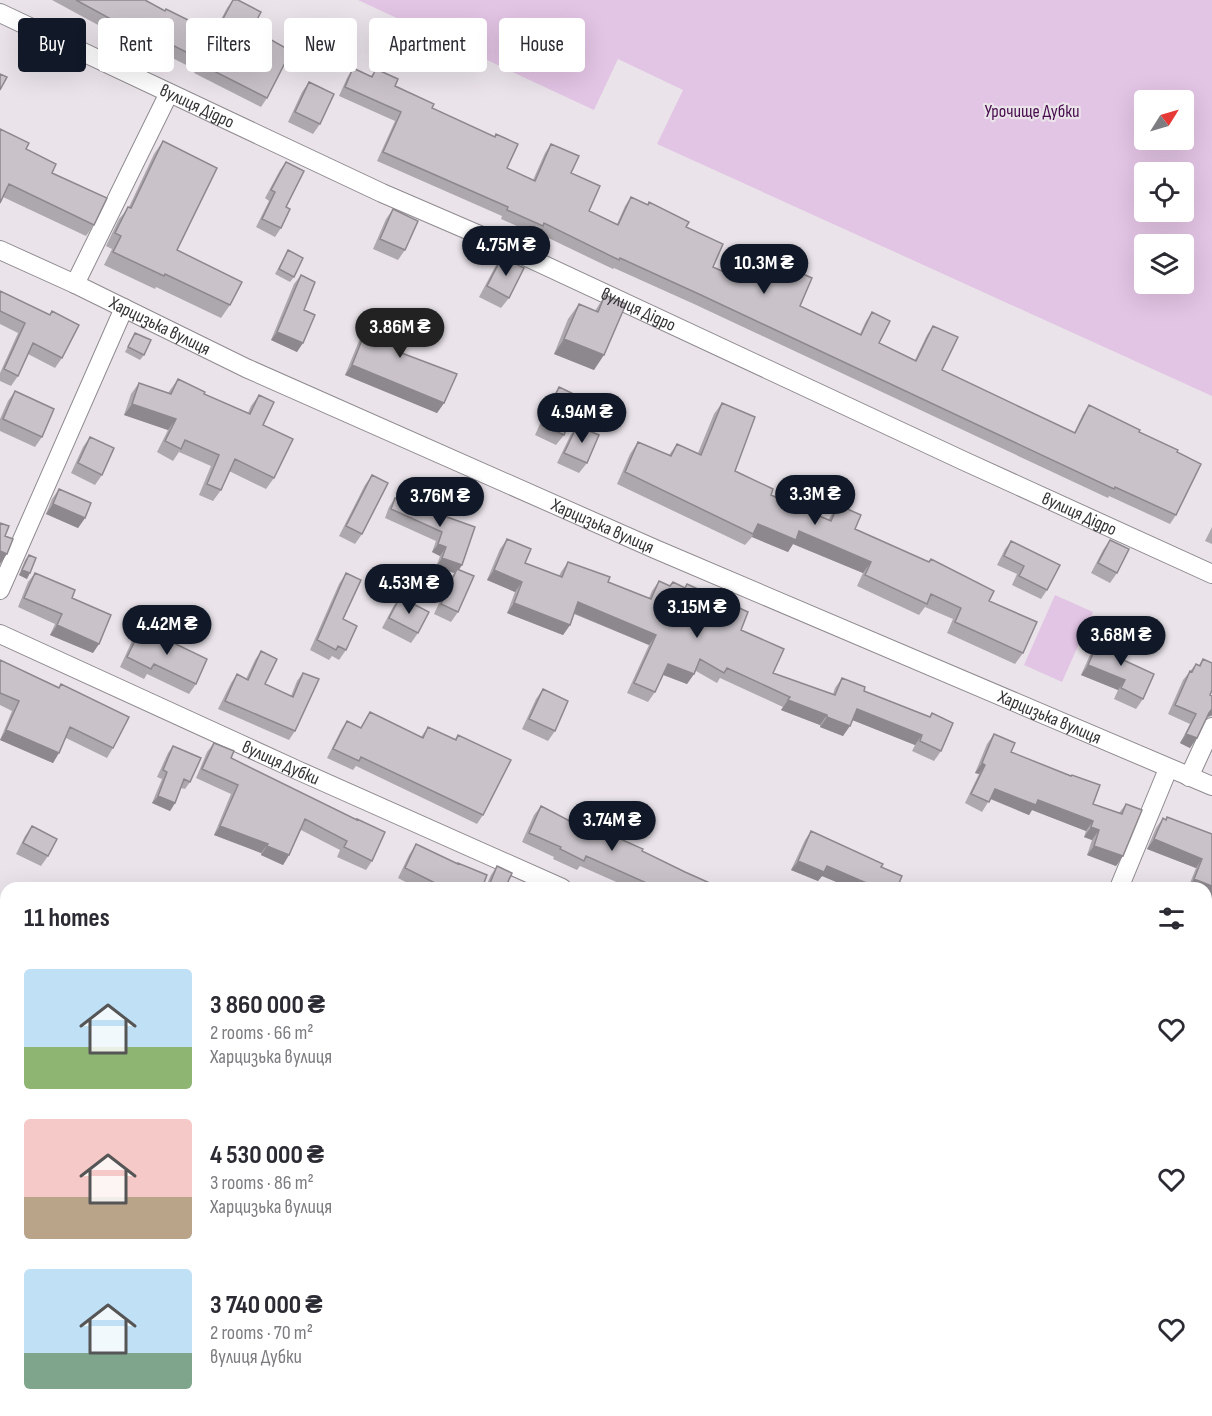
<!DOCTYPE html>
<meta charset="utf-8">
<style>
body{margin:0;font-family:"Sofia Sans Condensed",sans-serif;background:#f2f2f3;color:#2b2b33;height:100vh;display:flex;flex-direction:column;font-size:22px;white-space:nowrap}
*{box-sizing:border-box;margin:0}
p{font-size:20px;color:#7c7c81}
.icon{flex:none;width:33px;height:33px;fill:none;stroke:currentColor;stroke-width:2;stroke-linecap:round;stroke-linejoin:round}
.map{position:relative;flex:1;overflow:hidden}
.drawer{position:absolute;left:0px;top:882px;width:1212px;height:534px;display:flex;flex-direction:column;background:#fff;border-radius:18px 18px 0 0;box-shadow:0 6px 24px #0002}
.drawer>*{flex:none}
.guide{position:absolute;left:18px;top:18px;width:600px;height:54px;display:flex;gap:12px}
.needle{width:39px;rotate:53deg}
.fabs{position:absolute;left:1134px;top:90px;display:grid;gap:12px}
.fabs a{display:grid;place-items:center;width:60px;height:60px;border-radius:6px;background:#fff;box-shadow:0 6px 24px #0002;font-size:30px}
.price{position:absolute;translate:-50% -51px;padding:0 14px;border-radius:21px;background:#111827;color:#fff;font-size:20px;line-height:39px;filter:drop-shadow(0 2px 3px #0008)}
.price::after{content:'';position:absolute;left:50%;top:36px;width:18px;height:14px;margin-left:-9px;background:inherit;clip-path:polygon(0 0,100% 0,50% 100%)}
.price.active{background:#222;color:#fff}
ul{padding:0;list-style:none}
li{display:flex;align-items:center;gap:18px;height:150px;padding:0 24px}
li span{display:grid;place-items:center;flex:none;width:168px;height:120px;border-radius:6px;color:#555}
li>.icon{margin-inline-start:auto}
span .icon{width:72px;height:72px;fill:#fffc;stroke-width:1}
li b{font-size:26px}
h2{display:flex;justify-content:space-between;align-items:center;height:72px;padding:0 24px;font-size:26px}
.chip{padding:0 21px;border-radius:6px;background:#fff;box-shadow:0 6px 24px #0002;font-size:21px;line-height:54px}
.chip.active{background:#111827;color:#fff}
.map>svg:first-child{display:block}
</style>
<div class="map">
<svg width="1212" height="1416" viewBox="0 0 1212 1416">
<rect width="100%" height="100%" fill="#eae4ea"/>
<path fill="#e2c4e4" fill-rule="evenodd" d="M358,0H1212V396L657,144L683,90L618,59L594,110ZM1184,100V140H1144V100ZM1184,172V212H1144V172ZM1144,244H1184V284H1144Z
M1055,595L1093,612L1062,682L1024,665Z"/>
<g fill="none" stroke-linecap="round" stroke-linejoin="round">
<g stroke="#8f8a90" stroke-width="20">
<g id="street">
<path id="s1" d="M0,13L382,193L484,237L964,461L1212,574"/>
<path id="s2" d="M0,250L75,284L246,368L655,549L1212,786"/>
<path d="M75,284L169,93"/>
<path d="M0,590L124,308"/>
<path id="s3" d="M0,634L297,770L562,888"/>
<path d="M1189,777L1212,727"/>
<path d="M1119,888L1168,769"/>
<path d="M0,1001L6,1004"/>
<path d="M1206,1169L1212,1171"/>
<path d="M904,1410L917,1416"/>
<path d="M63,1416L65,1410"/>
</g>
</g>
<use href="#street" stroke="#fff" stroke-width="18"/>
</g>
<path fill="#ada8ad" d="M52,0H145L165,11L197,25L200,21L216,29L227,8L233,0L252,29L267,98L261,107L194,73L196,70L125,34L122,38Z
M353,68L371,76L376,69L395,86L432,108L494,137L496,134L507,168L533,180L545,153L551,144L571,173L589,211L617,224L625,206L631,197L647,205L649,202L686,227L713,267L740,279L748,263L755,253L800,306L860,334L866,321L872,312L879,343L915,360L927,335L933,326L942,370L1074,433L1083,414L1089,405L1177,452L1176,515L1170,524L1109,496L1108,498L694,304L614,268L613,269L538,233L537,235L501,219L502,216L377,161L395,121L339,96L347,78Z
M309,82L320,124L313,134L288,122L302,92Z
M163,141L177,250L230,305L221,318L156,287L155,289L104,265L112,249L106,246L119,219L129,207L154,154Z
M26,149L52,173L94,225L86,236L3,197Z
M286,162L281,228L275,237L256,227L269,201L265,198L280,170Z
M393,209L405,250L398,260L373,249L386,219Z
M288,250L294,277L290,282L275,274Z
M502,257L509,298L501,308L479,297L495,267Z
M301,275L304,310L297,352L271,340L294,284Z
M0,291L49,315L52,311L62,358L55,368L28,354L18,376L11,386L0,381V373L18,333L0,324Z
M605,295L594,370L554,354L568,319L579,304L595,311Z
M374,310L399,352L444,403L437,413L345,375L368,319Z
M135,333L144,355L140,360L125,352Z
M178,379L204,394L248,413L251,406L259,395L274,478L266,489L229,471L221,490L213,501L199,495L211,466L179,452L173,461L157,452L168,430L124,415L131,394L139,383L168,393Z
M559,387L564,435L556,445L535,435L552,397Z
M15,391L42,437L35,447L0,431V419L8,401Z
M722,403L735,471L771,495L828,520L838,505L855,529L928,562L931,559L989,601L1023,653L1015,664L947,633L953,619L925,607L919,615L857,586L863,573L793,544L788,552L752,537L745,545L617,484L630,454L638,442L669,455L677,444L698,453L714,414Z
M577,426L587,463L579,473L557,463L570,436Z
M90,437L102,475L95,485L71,473L83,447Z
M372,475L362,534L355,544L339,536L365,485Z
M59,489L85,518L78,528L46,514L52,499Z
M395,498L419,507L424,499L436,513L462,565L459,569L458,612L451,622L434,614L450,579L454,573L436,567L440,556L432,552L436,541L385,518L389,507Z
M1212,527V544L1205,541Z
M507,539L525,563L559,576L561,572L568,562L608,582L649,598L652,591L659,581L670,586L673,582L741,630L773,673L833,694L835,688L842,678L864,691L930,717L932,713L941,751L934,761L912,751L915,745L852,720L843,736L820,727V725L781,710L783,707L720,678L717,683L696,671L687,684L663,675L655,692L648,702L627,693L649,645L574,614L570,625L563,635L507,613L515,592L487,580L500,549Z
M1110,540L1117,573L1110,583L1091,573L1103,550Z
M1011,541L1047,590L1041,599L1012,585L1017,574L997,565L1005,549Z
M29,555L27,579L19,575L25,560Z
M35,573L72,598L93,653L50,635L55,624L18,607L28,582Z
M346,573L343,619L346,650L339,660L332,656L329,660L310,650L339,584Z
M400,597L418,633L411,643L382,628L393,607Z
M140,631L149,635L151,632L196,684L189,694L147,674L144,679L120,667L132,641Z
M1101,636L1143,699L1136,709L1114,699L1118,690L1081,675L1094,646Z
M261,651L265,684L291,696L297,681L303,673L295,731L289,740L218,709L231,683L237,674L246,679L255,660Z
M1203,659L1210,695L1212,696V716L1206,717L1190,748L1180,743L1190,724L1168,714L1183,680L1196,664L1199,665Z
M0,660L59,687L61,684L113,748L107,758L66,738L53,763L0,740L12,711L0,705Z
M543,689L555,731L548,741L522,729L536,699Z
M370,712L421,737L428,727L455,739L458,735L483,815L477,824L356,766L353,770L327,758L341,730L347,721L360,728Z
M994,734L1011,752L1093,804L1119,813L1126,804L1123,856L1116,866L1087,855L1092,840L1084,837L1086,831L1032,810L1029,815L990,799L982,812L965,803L979,774L975,773L987,744Z
M214,743L231,758L356,820L372,861L366,870L337,857L340,850L301,830L289,855L283,865L261,855V853L214,835L231,794L196,778L207,752Z
M173,746L190,782L185,789L181,788L175,803L170,811L152,803L162,779L157,777L168,753Z
M541,806L584,829L587,824L685,872L721,888H630L580,866L577,870L553,859L554,857L522,842L534,815Z
M1167,817L1212,834L1206,888H1188L1196,868L1147,849L1156,828L1163,818L1165,820Z
M32,826L48,856L41,866L16,854L25,836Z
M811,831L881,867L897,888H851L822,876L818,881L791,870L805,840Z
M416,844L482,888H417L398,878L409,855Z
M497,866L507,884L515,888H485L491,875Z
M0,1027L6,1030V1099L0,1096Z
M1211,1101H1212V1149L1206,1146V1105L1208,1106Z
M0,1174L6,1177V1258L0,1256Z
M6,1314V1410L0,1416V1327Z
M107,1410H157L154,1416H105Z
M335,1410H357L355,1416H333Z"/>
<path fill="#8d888d" d="M277,332L303,343L297,352L271,340Z
M564,339L604,355L594,370L554,354Z
M352,365L444,403L437,413L345,375Z
M132,404L176,419L168,430L124,415Z
M53,504L85,518L78,528L46,514Z
M758,524L799,531L871,562L863,573L793,544L788,552L752,537Z
M438,544L446,547L440,556L432,552Z
M0,551L7,554L0,564Z
M442,558L462,565L456,574L457,569L454,573L436,567Z
M22,570L30,573L27,579L19,575Z
M494,570L522,582L515,592L487,580Z
M578,602L656,635L649,645L571,612Z
M514,603L570,625L563,635L507,613Z
M57,625L99,644L93,653L50,635Z
M668,664L694,674L687,684L661,674Z
M1088,665L1125,680L1118,690L1081,675Z
M788,700L827,715L820,725L781,710Z
M857,709L922,735L915,745L850,719Z
M1212,709V715L1206,718L1209,713Z
M827,717L850,726L843,736L820,727Z
M6,730L59,753L53,763L0,740Z
M1186,734L1197,738L1190,748L1180,743Z
M982,763L985,765L979,774L975,773Z
M995,789L1038,800L1093,821L1086,831L1032,810L1029,815L989,798Z
M158,796L175,803L170,811L152,803Z
M220,826L268,844L261,853L214,835Z
M1091,827L1099,830L1092,840L1084,837Z
M1154,839L1202,859L1196,868L1147,849Z
M267,846L289,855L283,865L261,855Z
M1094,846L1123,856L1116,866L1087,855Z
M798,861L827,866L878,888H851L822,876L818,881L791,870Z
M1194,879L1212,886V898L1206,896V888H1188Z
M1206,1223L1212,1225V1229L1207,1236H1206Z
M1069,1410H1109L1123,1415L1082,1416L1069,1411Z"/>
<path fill="#c9c3c9" stroke="#8d888d" stroke-width="1.5" d="M76,0H145L165,11L166,9L198,25L200,21L217,30L233,0H238L261,12L252,29L291,51L267,98L200,64L202,60L131,24L129,29Z
M353,68L372,77L376,69L398,79L395,86L434,104L432,108L495,137L496,134L518,144L507,168L535,181L551,144L579,156L571,173L600,186L589,211L618,225L631,197L648,205L649,202L689,222L686,227L723,244L713,267L742,280L755,253L812,278L800,306L861,335L872,312L890,321L879,343L916,361L933,326L958,337L942,370L1075,433L1089,405L1140,430L1139,432L1178,450L1177,452L1201,464L1176,515L1115,487L1114,489L701,295L620,258L619,260L544,223L543,226L507,210L508,207L383,152L401,112L345,87Z
M0,74L7,77L0,90Z
M309,82L334,94L320,124L295,112Z
M0,129L29,143L26,149L56,164L52,173L107,198L94,225L9,184L0,203Z
M163,141L217,168L177,250L242,282L230,305L165,274L164,276L113,252L121,236L115,233L128,207L131,208Z
M286,162L304,171L286,207L290,209L281,228L262,219L275,192L271,190Z
M393,209L418,221L405,250L380,239Z
M288,250L303,258L294,277L279,269Z
M502,257L524,268L509,298L487,286Z
M301,275L315,282L304,310L315,315L303,343L277,332Z
M0,291L50,315L52,311L79,325L62,358L33,343L18,376L4,369L25,323L0,311Z
M605,295L626,304L604,355L564,339L579,304L598,312Z
M374,310L411,325L399,352L457,374L444,403L352,365Z
M135,333L151,340L144,355L128,347Z
M178,379L205,392L204,394L250,414L259,395L274,402L263,425L293,439L274,478L235,459L221,490L207,484L219,455L185,440L181,449L165,441L176,419L132,404L139,383L171,394Z
M559,387L580,397L564,435L542,425Z
M15,391L54,409L42,437L3,419Z
M722,403L755,417L735,471L773,489L771,495L831,521L838,505L861,515L855,529L929,562L931,559L994,591L989,601L1037,622L1023,653L955,622L961,608L931,594L927,604L865,575L871,562L799,531L796,540L758,524L753,534L625,472L638,442L671,456L677,444L701,455Z
M577,426L599,435L587,463L564,453Z
M90,437L114,448L102,475L78,463Z
M372,475L388,483L362,534L346,526Z
M59,489L91,503L85,518L53,504Z
M395,498L420,507L424,499L439,506L436,513L475,527L462,565L442,558L446,547L438,544L442,532L391,509Z
M0,523L9,526L5,536L13,539L7,554L0,551Z
M507,539L531,549L525,563L562,577L568,562L610,577L608,582L651,599L659,581L670,586L673,582L685,588L687,584L748,612L741,630L784,649L773,673L835,695L842,678L865,687L864,691L930,717L932,713L953,723L941,751L920,741L922,735L857,709L850,726L827,717V715L788,700L790,697L727,668L724,673L700,659L694,674L668,664L655,692L634,683L656,635L578,602L570,625L514,603L522,582L494,570Z
M1110,540L1129,549L1117,573L1098,563Z
M1011,541L1060,565L1047,590L1019,576L1024,566L1004,556Z
M29,555L36,558L30,573L22,570Z
M457,569L474,576L458,612L441,604Z
M35,573L75,590L72,598L111,615L99,644L57,625L62,614L24,598Z
M346,573L361,580L343,619L357,626L346,650L338,646L336,650L317,640Z
M400,597L429,612L418,633L389,618Z
M140,631L149,635L151,632L207,659L196,684L154,664L151,669L127,657Z
M1101,636L1124,646L1119,658L1154,674L1143,699L1121,688L1125,680L1088,665Z
M261,651L277,659L265,684L293,697L303,673L319,679L295,731L225,701L237,674L248,680Z
M1203,659L1212,663V690L1210,695L1212,696V709L1209,713L1197,738L1186,734L1196,714L1175,705L1190,671L1192,672L1196,664L1200,666Z
M0,660L59,688L61,684L129,717L113,748L70,727L59,753L6,730L19,701L0,693Z
M543,689L568,701L555,731L529,719Z
M370,712L423,738L428,727L456,740L458,735L511,760L483,815L361,757L359,761L333,749L347,721L361,728Z
M994,734L1015,743L1011,752L1071,776L1072,775L1100,785L1093,804L1122,814L1126,804L1142,810L1123,856L1094,846L1099,830L1091,827L1093,821L1038,800L1036,805L995,789L989,802L971,794L985,765L982,763Z
M214,743L234,751L231,758L357,820V819L385,832L372,861L344,847L347,841L305,819L289,855L267,846L268,844L220,826L238,785L202,769Z
M173,746L201,758L190,782L184,779L175,803L158,796L167,772L163,770Z
M541,806L585,829L587,824L643,849L642,851L685,872L721,888H652L648,886L649,884L586,856L584,861L560,849L561,847L529,833Z
M1167,817L1212,834V886L1194,879L1202,859L1154,839L1163,818L1166,820Z
M32,826L57,839L48,856L23,843Z
M811,831L883,864L881,867L902,876L897,888H878L827,866L824,872L798,861Z
M416,844L458,864V863L487,875L482,888H445L405,868Z
M497,866L512,873L507,884L515,888H488Z
M0,1027L6,1030V1073L0,1071Z
M1211,1101H1212V1137L1206,1134V1105L1209,1106Z
M0,1174L6,1177V1225L0,1222Z
M1206,1189L1212,1192V1225L1206,1223Z
M6,1328V1410H20L17,1416H0V1342Z
M114,1410H157L154,1416H112Z
M338,1410H357L355,1416H336Z
M1109,1410H1125L1123,1415Z"/>
<g text-anchor="middle" stroke-width="4.5" stroke-linejoin="round" paint-order="stroke">
<g font-size="18" fill="#343234" stroke="#eae4ea">
<text dy="6" stroke="none"><textPath href="#s1" startOffset="218">вулиця Дідро</textPath></text>
<text dy="6" stroke="none"><textPath href="#s1" startOffset="704">вулиця Дідро</textPath></text>
<text dy="6" stroke="none"><textPath href="#s2" startOffset="177">Харцизька вулиця</textPath></text>
<text dy="6" stroke="none"><textPath href="#s1" startOffset="1190">вулиця Дідро</textPath></text>
<text dy="6" stroke="none"><textPath href="#s2" startOffset="663">Харцизька вулиця</textPath></text>
<text dy="6" stroke="none"><textPath href="#s2" startOffset="1149">Харцизька вулиця</textPath></text>
<text dy="6" stroke="none"><textPath href="#s3" startOffset="309">вулиця Дубки</textPath></text>
</g>
<g font-size="18" fill="#470d4d" stroke="#eae4ea">
<text x="1032" y="117">Урочище Дубки</text>
</g>
</g>
</svg>
<div class="fabs">
<a><svg class="needle" viewBox="-14 -14 28 28"><path d="M0-13l5 13h-10z" fill="#e53935"/><path d="M0 13l5-13h-10z" fill="#7c7c81"/></svg></a>
<a><svg class="icon" aria-label="locate" viewBox="0 0 24 24"><circle cx="12" cy="12" r="6"/><path d="M12 2v4M12 18v4M2 12h4M18 12h4"/></svg></a>
<a><svg class="icon" aria-label="layers" viewBox="0 0 24 24"><path d="M12 4l9 5-9 5-9-5zM3 14l9 5 9-5"/></svg></a>
</div>
<b class="price" style="left:506px;top:277px">4.75M ₴</b>
<b class="price" style="left:764px;top:295px">10.3M ₴</b>
<b class="price active" style="left:400px;top:359px">3.86M ₴</b>
<b class="price" style="left:582px;top:444px">4.94M ₴</b>
<b class="price" style="left:815px;top:526px">3.3M ₴</b>
<b class="price" style="left:440px;top:528px">3.76M ₴</b>
<b class="price" style="left:409px;top:615px">4.53M ₴</b>
<b class="price" style="left:697px;top:639px">3.15M ₴</b>
<b class="price" style="left:167px;top:656px">4.42M ₴</b>
<b class="price" style="left:1121px;top:667px">3.68M ₴</b>
<b class="price" style="left:612px;top:852px">3.74M ₴</b>
<div class="guide">
<a class="chip active">Buy</a>
<a class="chip">Rent</a>
<a class="chip">Filters</a>
<a class="chip">New</a>
<a class="chip">Apartment</a>
<a class="chip">House</a>
</div>
<section class="drawer">
<h2>11 homes<svg class="icon" aria-label="filters" viewBox="0 0 24 24"><path d="M4 7h16M4 17h16"/><circle cx="9" cy="7" r="2"/><circle cx="15" cy="17" r="2"/></svg></h2>
<ul>
<li><span style="background:linear-gradient(#bfe0f5 65%,#8fb573 0)"><svg class="icon" aria-label="home" viewBox="0 0 24 24"><path d="M3 11l9-7 9 7M6 9v11h12V9"/></svg></span><div><b>3 860 000 ₴</b><p>2 rooms · 66 m²</p><p>Харцизька вулиця</p></div><svg class="icon" aria-label="heart" viewBox="0 0 24 24"><path d="M12 20l-8-8c-3-5 5-10 8-4 3-6 11-1 8 4z"/></svg></li>
<li><span style="background:linear-gradient(#f6c9c9 65%,#b9a48a 0)"><svg class="icon" aria-label="home" viewBox="0 0 24 24"><path d="M3 11l9-7 9 7M6 9v11h12V9"/></svg></span><div><b>4 530 000 ₴</b><p>3 rooms · 86 m²</p><p>Харцизька вулиця</p></div><svg class="icon" aria-label="heart" viewBox="0 0 24 24"><path d="M12 20l-8-8c-3-5 5-10 8-4 3-6 11-1 8 4z"/></svg></li>
<li><span style="background:linear-gradient(#bfe0f5 70%,#7fa58c 0)"><svg class="icon" aria-label="home" viewBox="0 0 24 24"><path d="M3 11l9-7 9 7M6 9v11h12V9"/></svg></span><div><b>3 740 000 ₴</b><p>2 rooms · 70 m²</p><p>вулиця Дубки</p></div><svg class="icon" aria-label="heart" viewBox="0 0 24 24"><path d="M12 20l-8-8c-3-5 5-10 8-4 3-6 11-1 8 4z"/></svg></li>
</ul>
</section>
</div>
